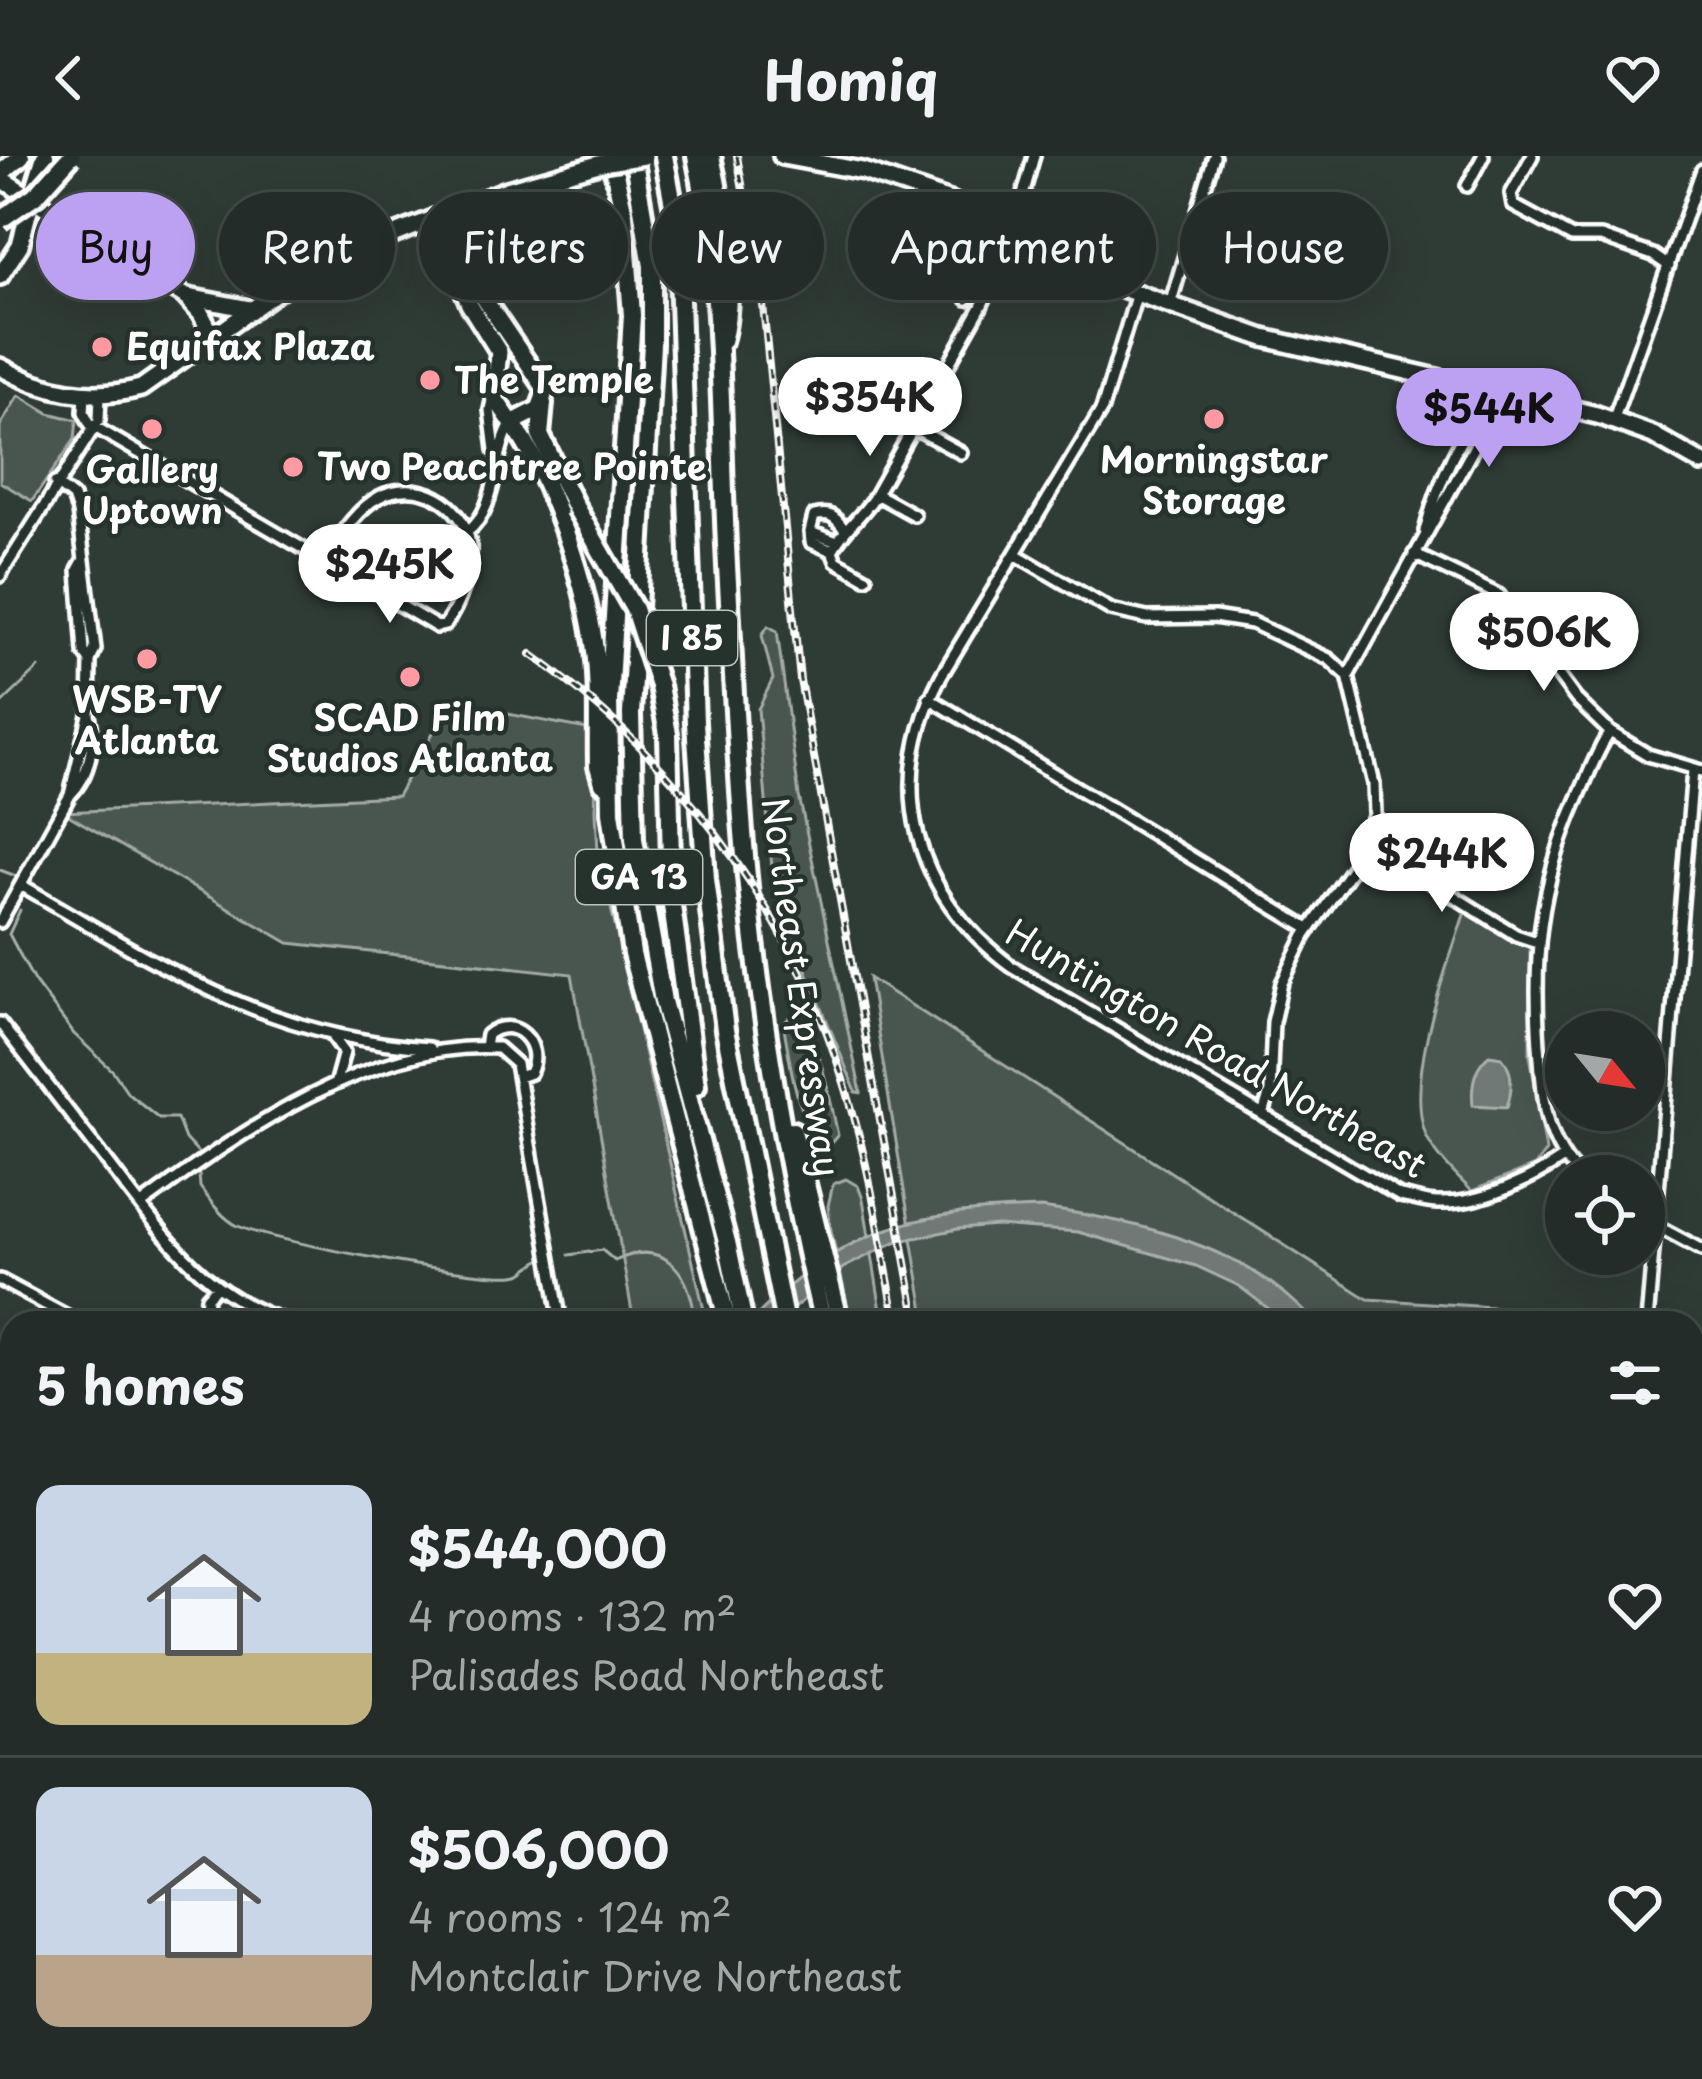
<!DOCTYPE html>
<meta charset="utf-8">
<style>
body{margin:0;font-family:"Playpen Sans",sans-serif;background:#2b3430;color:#f1f3f6;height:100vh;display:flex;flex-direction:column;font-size:45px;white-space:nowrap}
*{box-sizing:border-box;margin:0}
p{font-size:39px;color:#a3a7a8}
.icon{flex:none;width:66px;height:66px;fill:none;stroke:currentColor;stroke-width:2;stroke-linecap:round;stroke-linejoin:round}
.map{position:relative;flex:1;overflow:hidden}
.details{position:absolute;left:0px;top:1155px;width:1704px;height:768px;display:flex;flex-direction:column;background:#232c28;border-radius:36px 36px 0 0;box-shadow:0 12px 48px #0002,0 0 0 3px #404845}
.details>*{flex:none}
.guide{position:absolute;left:36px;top:36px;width:1632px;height:108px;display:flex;gap:24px}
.needle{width:78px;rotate:120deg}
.buttons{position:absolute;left:1545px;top:855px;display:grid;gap:24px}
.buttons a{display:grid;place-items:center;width:120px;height:120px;border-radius:50%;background:#232c28;box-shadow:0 12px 48px #0002,0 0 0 3px #404845;font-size:60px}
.price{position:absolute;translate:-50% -102px;padding:0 27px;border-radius:42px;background:#fff;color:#222;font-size:39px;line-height:78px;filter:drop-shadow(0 3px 6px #0008)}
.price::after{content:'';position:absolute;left:50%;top:72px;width:36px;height:27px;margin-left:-18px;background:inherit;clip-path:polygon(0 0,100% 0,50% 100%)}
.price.selected{background:#bca0f2;color:#111}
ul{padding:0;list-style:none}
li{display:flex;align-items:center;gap:36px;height:300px;padding:0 36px}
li+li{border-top:3px solid #404845}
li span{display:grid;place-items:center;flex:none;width:336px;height:240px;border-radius:24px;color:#555}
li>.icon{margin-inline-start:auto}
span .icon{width:144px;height:144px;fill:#fffc;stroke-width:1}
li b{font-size:51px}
h2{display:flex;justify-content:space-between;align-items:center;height:144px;padding:0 36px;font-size:51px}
.tag{padding:0 42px;border-radius:54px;background:#232c28;box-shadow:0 12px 48px #0002,0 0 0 3px #404845;font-size:42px;line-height:108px}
.tag.selected{background:#bca0f2;color:#111}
header{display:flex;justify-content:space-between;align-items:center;height:156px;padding:0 36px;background:#232c28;font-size:54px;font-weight:700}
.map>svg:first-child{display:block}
</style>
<header><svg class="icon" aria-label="back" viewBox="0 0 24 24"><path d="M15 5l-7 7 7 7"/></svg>Homiq<svg class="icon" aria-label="heart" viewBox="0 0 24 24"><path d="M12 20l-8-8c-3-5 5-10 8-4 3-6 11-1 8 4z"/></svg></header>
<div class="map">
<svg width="1702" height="1923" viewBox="0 0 1702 1923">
<rect width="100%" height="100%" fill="#2f3b35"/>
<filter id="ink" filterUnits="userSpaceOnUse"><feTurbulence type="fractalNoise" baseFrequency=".00833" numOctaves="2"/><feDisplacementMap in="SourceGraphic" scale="24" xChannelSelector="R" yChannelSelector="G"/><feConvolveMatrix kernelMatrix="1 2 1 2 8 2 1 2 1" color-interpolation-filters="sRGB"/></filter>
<g filter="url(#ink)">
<path fill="#4a544f" stroke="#a4aaa7" stroke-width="3" d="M19,239L49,257L77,264L75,283L32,345L0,326V270Z
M768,470L777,475L799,640L861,937L856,936L774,735L758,553L773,523L762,479Z
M450,547L592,574L598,696L707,1167H634L572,818L289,787L63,656L397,640Z
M1465,756L1530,792V899L1546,995L1535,1010L1472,1035C1456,1020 1440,1004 1429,985C1400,933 1447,809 1465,756Z
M869,822L1368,1143L1570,1156V1167H926Z
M789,862H799C823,896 829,940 838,979L829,989C793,965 792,908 783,868Z
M846,1023L858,1030L863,1043L883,1167H851L830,1069L828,1050L833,1028Z
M0,1586L12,1592V1765L0,1759Z
M82,1911H796V1923H48Z
M1474,1911H1634L1647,1923H1476Z"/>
<path fill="#707975" stroke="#a9afac" stroke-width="3" d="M1489,899L1502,901C1514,915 1512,935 1507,951L1473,949C1471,931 1474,911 1489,899Z
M1041,1052C1135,1064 1251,1091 1315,1167H1287L1239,1130L1196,1110L1078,1076L998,1070L958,1073L895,1086L843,1112L775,1167H749C846,1071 908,1056 1041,1052Z"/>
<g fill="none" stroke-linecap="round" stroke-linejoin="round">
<path stroke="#a9afac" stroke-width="3" d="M0,549L39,512
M0,714L16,720
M20,754L9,778L34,825L74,878L113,915L128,937L159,962H177L185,983L198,997
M199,1018L200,1031C210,1045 223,1063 238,1070C270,1085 492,1127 520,1118C528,1115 533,1106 543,1103
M569,1099L602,1094L615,1105C666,1080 693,1120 695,1167
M0,1623L12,1621
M81,1923L106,1912"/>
<g stroke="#fff" stroke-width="18">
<path id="minor" d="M1532,0L1511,38L1513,49L1572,81H1601L1653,99L1669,110
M1467,30L1483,0
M1137,137L1102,253L941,520C884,630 913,737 1011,810L1400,1040C1413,1042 1425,1047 1438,1047C1479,1049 1531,1024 1564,1002
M967,143L996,91L1009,81
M1170,149L1214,0
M85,239L84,256L90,268L437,471L445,469C459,450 472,414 470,390C466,347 417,320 379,341C356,353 338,383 323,404
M493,240L490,254L495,294
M1613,265L1702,14
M913,271L961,297
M55,327L73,341L78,356L95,493L90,505L89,559L70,639
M876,338L914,359
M1425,375C1437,328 1463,273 1492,234
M467,376C499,353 492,298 512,267
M810,376L814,360C830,356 835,360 844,373
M837,386L810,376L811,386L832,395C843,374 859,363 873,343L981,151L1007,95L1034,0
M832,395L836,405L866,422
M1015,398L1111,454L1147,462L1214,461L1252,467L1329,503L1348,520L1374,628L1375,658L1356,707L1305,780L1282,827L1273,866L1270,936L1263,959
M1414,398L1499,439L1576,543L1610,576L1648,599L1702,615
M83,405L78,414L84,496L90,505
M0,420L99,264L100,239
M1348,520L1497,250L1494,235
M929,542L1309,773
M1367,686L1516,779L1537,786
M21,729C157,808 267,882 429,892
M0,766L70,639C90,620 96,585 89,559
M0,867C34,911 68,955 102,999C155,1068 205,1145 294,1167
M334,882L344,896L336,925
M485,891L487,879C514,857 545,888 530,917L519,921
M1581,1020C1547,990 1543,945 1540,902C1532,805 1538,732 1578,642C1588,620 1596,596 1610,576
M141,1049C237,978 374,883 498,892L516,908L561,1167
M1644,1063L1702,1094
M0,1124L80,1167
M205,1165L207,1141L217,1130
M193,1167L228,1162L271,1164
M1647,1167L1693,614
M0,1334L8,1318
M0,1498L12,1501
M1692,1566L1702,1575
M0,1795L12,1790
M1692,1796L1702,1802
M15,1923L53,1911"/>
</g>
<g stroke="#fff" stroke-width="21">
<path id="tertiary" d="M1240,1911L1243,1923
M1470,1911L1472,1923"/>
</g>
<g stroke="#fff" stroke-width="24">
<path id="primary" d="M0,22L185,140L201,158L213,181
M434,62L469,148L499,196L494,241L512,267L539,253L546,234L479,135L451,56
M0,120L20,89L32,42
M188,141L250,153
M0,211C45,236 90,245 141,232L312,111L507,34L602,7"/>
</g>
<g stroke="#fff" stroke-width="24">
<path id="trunk" d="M782,0L863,15L953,46L1105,126L1264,182L1597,259L1653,279L1702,307"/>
</g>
<g stroke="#fff" stroke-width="26">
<path id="motorway" d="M611,0L624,58L632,159L609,545L611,656L632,798L728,1167
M633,0L652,110V188L631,558L634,683L663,845L727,1086L744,1167
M664,0L676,64L679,116L695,567L706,723L725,874L785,1167
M696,0C726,140 719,285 728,427C733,518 737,609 745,700C759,856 787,1014 823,1167
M711,0C722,48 736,140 722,185
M0,18L21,0
M32,42L45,0
M543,247L540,279L576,352
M512,267C551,321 584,421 594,487C600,527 597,570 598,610L603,627
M659,530L668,578L672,749L696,929
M793,975L840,1167
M930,1911L931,1923
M949,1911L952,1923
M985,1911L988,1923
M801,1923V1911
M819,1923V1911"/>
</g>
<use href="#minor" stroke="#26332d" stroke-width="9"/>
<use href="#tertiary" stroke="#26332d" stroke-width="12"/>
<use href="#primary" stroke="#26332d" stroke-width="15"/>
<use href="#trunk" stroke="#26332d" stroke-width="15"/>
<use href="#motorway" stroke="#26332d" stroke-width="16"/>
<g stroke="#fff" stroke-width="8">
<path id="rail" d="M737,0L762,139L800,524L917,1167
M531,498C672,599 783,743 838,908C867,992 880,1080 896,1167
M1013,1911L1015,1923
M1068,1911L1071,1923"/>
</g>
<use href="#rail" stroke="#26332d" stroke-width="3" stroke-dasharray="9" stroke-linecap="butt"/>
<g stroke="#fff" stroke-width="24" stroke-linecap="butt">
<path id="primary-bridge" d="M602,7L644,0"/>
</g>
<g stroke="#fff" stroke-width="26" stroke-linecap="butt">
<path id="motorway-bridge" d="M0,64L37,38L71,0
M576,352L634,453L659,530"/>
</g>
<use href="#primary-bridge" stroke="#26332d" stroke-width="15"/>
<use href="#motorway-bridge" stroke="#26332d" stroke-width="16"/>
</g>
</g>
<g fill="#ff9aa2" stroke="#26332d" stroke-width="4.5">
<circle cx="102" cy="191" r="12"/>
<circle cx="430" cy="224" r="12"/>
<circle cx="1214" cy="263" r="12"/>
<circle cx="152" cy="273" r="12"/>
<circle cx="293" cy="311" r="12"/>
<circle cx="147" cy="503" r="12"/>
<circle cx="410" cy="521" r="12"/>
</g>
<g text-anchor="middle" stroke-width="9" stroke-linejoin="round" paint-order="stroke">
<g fill="#26332d" stroke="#bec2c0" stroke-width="3">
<rect x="647" y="455" width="90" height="54" rx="9"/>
<rect x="576" y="694" width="126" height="54" rx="9"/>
</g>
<g font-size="33" font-weight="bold" fill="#fff">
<text x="692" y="494">I 85</text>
<text x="639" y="733">GA 13</text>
</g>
<g font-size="36" font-weight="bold" fill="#fff" stroke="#26332d">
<text x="126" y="204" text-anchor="start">Equifax Plaza</text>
<text x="454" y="237" text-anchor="start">The Temple</text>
<text x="1214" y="317">Morningstar<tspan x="1214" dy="41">Storage</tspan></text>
<text x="317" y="324" text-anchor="start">Two Peachtree Pointe</text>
<text x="152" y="327">Gallery<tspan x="152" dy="41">Uptown</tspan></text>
<text x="147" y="557">WSB-TV<tspan x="147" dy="41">Atlanta</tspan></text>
<text x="410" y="575">SCAD Film<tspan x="410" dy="41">Studios Atlanta</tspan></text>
</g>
<g font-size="36" fill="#fff" stroke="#26332d">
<text transform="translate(801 831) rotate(82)" y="13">Northeast Expressway</text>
<text transform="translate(1216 893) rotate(30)" y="13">Huntington Road Northeast</text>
</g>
</g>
</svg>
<div class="buttons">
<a><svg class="needle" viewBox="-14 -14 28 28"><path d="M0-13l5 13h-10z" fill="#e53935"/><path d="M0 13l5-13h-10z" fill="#a3a7a8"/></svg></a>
<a><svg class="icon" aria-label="locate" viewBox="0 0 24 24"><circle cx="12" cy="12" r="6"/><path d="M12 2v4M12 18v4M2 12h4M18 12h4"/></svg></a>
</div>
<b class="price" style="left:870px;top:303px">$354K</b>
<b class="price selected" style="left:1489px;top:314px">$544K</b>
<b class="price" style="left:390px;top:470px">$245K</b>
<b class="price" style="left:1544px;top:538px">$506K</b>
<b class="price" style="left:1442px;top:759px">$244K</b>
<div class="guide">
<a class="tag selected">Buy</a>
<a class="tag">Rent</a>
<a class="tag">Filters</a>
<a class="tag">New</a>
<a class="tag">Apartment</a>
<a class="tag">House</a>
</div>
<section class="details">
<h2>5 homes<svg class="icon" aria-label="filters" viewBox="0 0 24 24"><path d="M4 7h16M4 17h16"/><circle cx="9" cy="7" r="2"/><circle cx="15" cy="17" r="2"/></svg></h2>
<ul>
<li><span style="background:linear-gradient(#c9d6e8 70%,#c2b280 0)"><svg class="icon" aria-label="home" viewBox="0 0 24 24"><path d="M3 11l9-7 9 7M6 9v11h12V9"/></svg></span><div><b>$544,000</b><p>4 rooms · 132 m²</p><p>Palisades Road Northeast</p></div><svg class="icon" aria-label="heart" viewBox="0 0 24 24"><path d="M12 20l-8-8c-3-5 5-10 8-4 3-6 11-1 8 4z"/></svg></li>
<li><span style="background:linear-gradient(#c9d6e8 70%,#b9a48a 0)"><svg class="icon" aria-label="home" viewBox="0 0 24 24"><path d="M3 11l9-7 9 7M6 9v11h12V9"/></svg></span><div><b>$506,000</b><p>4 rooms · 124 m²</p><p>Montclair Drive Northeast</p></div><svg class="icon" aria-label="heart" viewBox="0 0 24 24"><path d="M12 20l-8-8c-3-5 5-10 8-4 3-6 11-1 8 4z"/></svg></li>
</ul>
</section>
</div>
